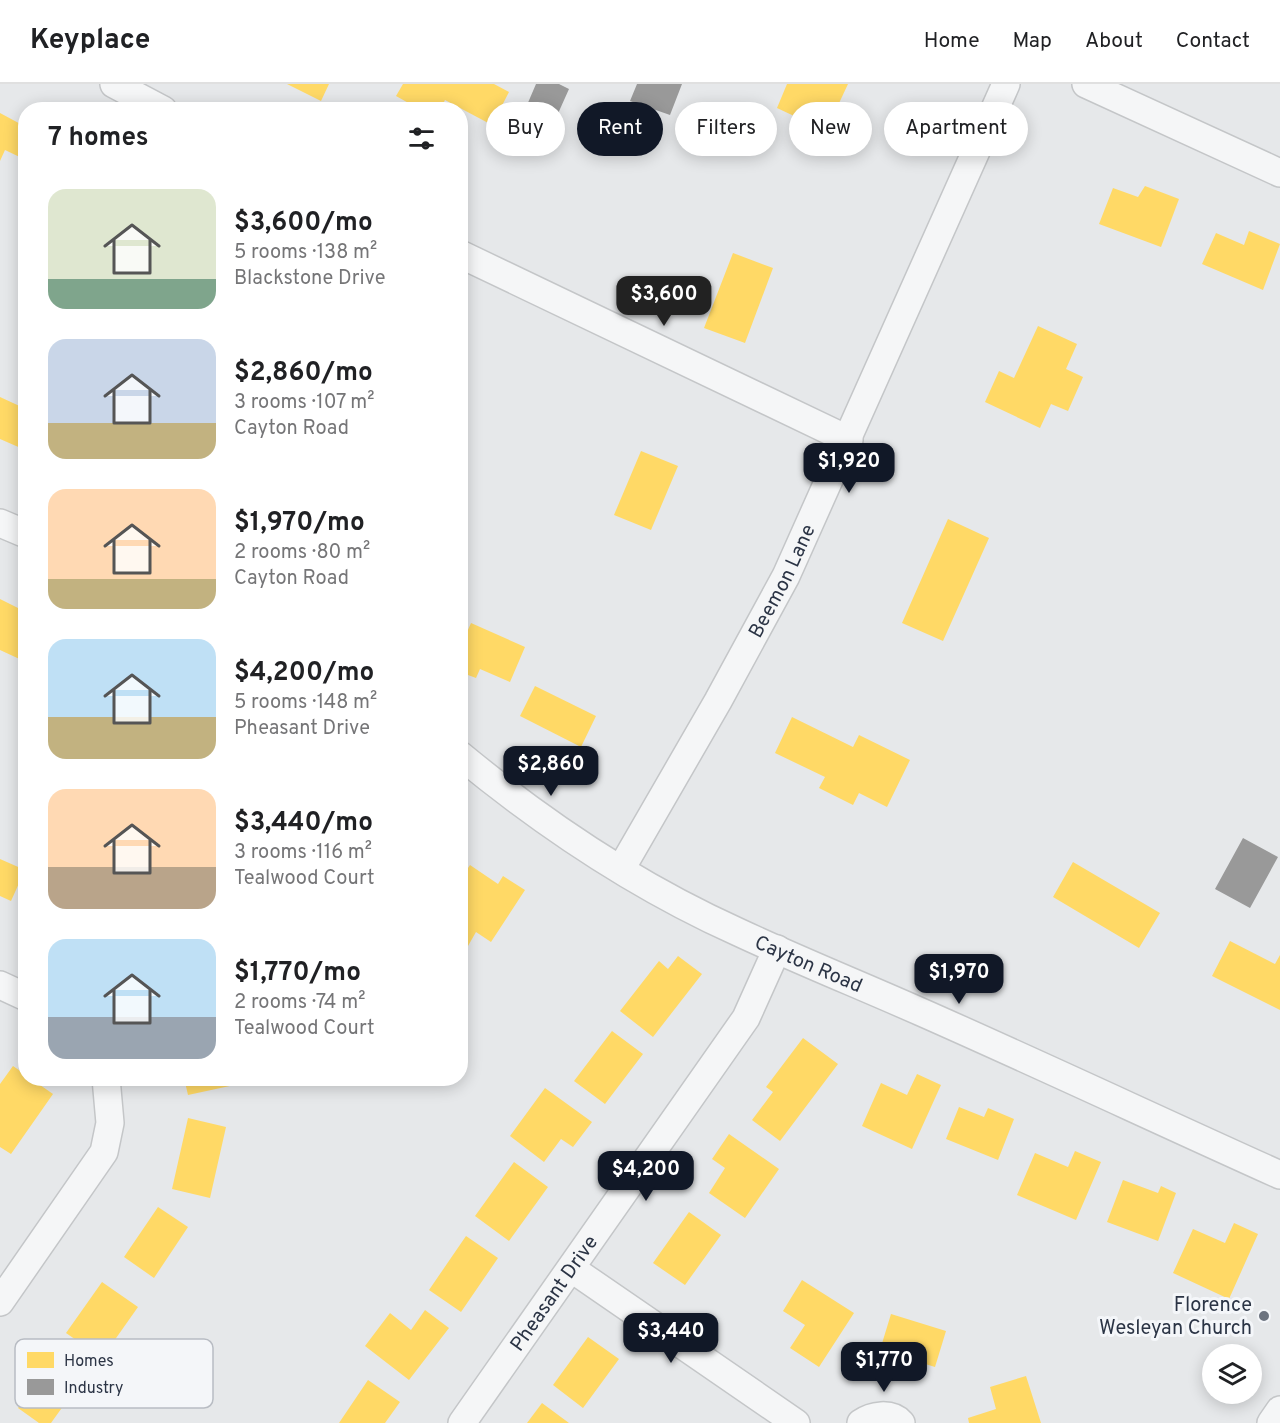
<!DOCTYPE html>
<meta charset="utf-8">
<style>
body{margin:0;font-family:Overpass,sans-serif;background:#f2f2f2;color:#202124;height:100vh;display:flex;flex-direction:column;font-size:22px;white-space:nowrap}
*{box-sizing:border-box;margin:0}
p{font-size:20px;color:#757577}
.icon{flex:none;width:33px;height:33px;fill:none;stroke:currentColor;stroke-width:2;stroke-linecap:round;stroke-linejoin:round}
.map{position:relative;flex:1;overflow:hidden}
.side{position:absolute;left:18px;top:18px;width:450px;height:984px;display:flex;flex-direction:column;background:#fff;border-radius:24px;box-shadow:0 3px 15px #0003}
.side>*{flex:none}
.hud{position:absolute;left:486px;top:18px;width:570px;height:54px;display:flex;gap:12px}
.buttons{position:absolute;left:1202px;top:1260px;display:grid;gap:12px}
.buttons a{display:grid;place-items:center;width:60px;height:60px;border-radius:50%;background:#fff;box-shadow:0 3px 15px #0003;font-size:30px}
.price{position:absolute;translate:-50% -51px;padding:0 14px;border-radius:12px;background:#111827;color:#fff;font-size:20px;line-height:39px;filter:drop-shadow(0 2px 3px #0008)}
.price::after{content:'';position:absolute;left:50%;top:36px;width:18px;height:14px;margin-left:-9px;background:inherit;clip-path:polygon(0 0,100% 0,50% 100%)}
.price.on{background:#222;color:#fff}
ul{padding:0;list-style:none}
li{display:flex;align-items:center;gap:18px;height:150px;padding:0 30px}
li span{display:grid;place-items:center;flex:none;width:168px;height:120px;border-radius:18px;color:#555}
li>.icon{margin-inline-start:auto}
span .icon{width:72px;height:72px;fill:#fffc;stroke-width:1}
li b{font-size:26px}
h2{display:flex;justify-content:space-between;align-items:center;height:72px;padding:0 30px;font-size:26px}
.pill{padding:0 21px;border-radius:27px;background:#fff;box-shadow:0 3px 15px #0003;font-size:21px;line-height:54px}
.pill.on{background:#111827;color:#fff}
header{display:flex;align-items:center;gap:36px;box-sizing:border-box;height:84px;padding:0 30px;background:#fff;border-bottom:2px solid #e0e0e0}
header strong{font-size:28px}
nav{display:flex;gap:33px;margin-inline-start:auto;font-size:21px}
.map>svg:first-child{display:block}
</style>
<header>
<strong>Keyplace</strong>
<nav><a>Home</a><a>Map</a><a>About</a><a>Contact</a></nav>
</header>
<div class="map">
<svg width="1280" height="1339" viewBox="0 0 1280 1339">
<rect width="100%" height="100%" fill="#e6e8ea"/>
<path fill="#ffd966" d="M287,0H329L321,17Z
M403,0H494L509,8L492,41L445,16L440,26H421L396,12Z
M787,0H848L826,47L777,24Z
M0,29L26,43V76L5,66L0,77Z
M1145,102L1179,115L1161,163L1099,140L1113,104L1138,113Z
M1249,147L1280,160L1263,206L1202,180L1216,149L1244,161Z
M733,169L773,184L745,259L704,244Z
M1038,242L1077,260L1066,285L1083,293L1068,327L1051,320L1040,344L985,318L999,287L1014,294Z
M0,313L26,325V359L23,365L0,355Z
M641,367L678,382L651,446L614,431Z
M948,435L989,454L943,557L902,539Z
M0,515L26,528V578L0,566Z
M471,539L525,563L510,598L480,585L476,594L460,588V564Z
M535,602L596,632L581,663L520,632Z
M792,633L853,663L859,651L910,676L887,723L859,709L853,721L819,704L825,693L775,669Z
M0,775L25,786L11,817L0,812Z
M1073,778L1160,829L1139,864L1053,813Z
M470,781L498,800L503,792L525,806L491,858L476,848L468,862L460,857V796Z
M1230,857L1275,880L1280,871V926L1212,892Z
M678,872L702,890L653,953L620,927L659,877L668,885Z
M612,947L643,970L605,1020L574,997Z
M803,954L838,980L780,1057L752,1036L773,1008L766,1003Z
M13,982L26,991V994H30L53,1010L11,1070L0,1063V1000Z
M917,990L941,1001L912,1065L862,1042L881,999L907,1011Z
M184,994H238L239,1000L188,1011Z
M545,1004L592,1038L573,1063L561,1055L544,1078L510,1052Z
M959,1023L984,1033L988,1024L1014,1035L998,1076L946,1055Z
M188,1034L226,1043L210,1114L172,1105Z
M729,1050L779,1085L745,1134L709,1109L725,1084L712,1075Z
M1075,1067L1101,1078L1076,1136L1017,1111L1035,1069L1068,1083Z
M514,1078L548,1103L509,1157L475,1132Z
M1123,1096L1158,1109L1161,1102L1176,1109L1158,1157L1107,1138Z
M158,1123L188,1143L154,1194L124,1173Z
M689,1128L721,1151L685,1201L653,1179Z
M1234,1139L1258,1150L1229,1215L1173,1189L1193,1145L1225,1159Z
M466,1152L498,1174L461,1228L429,1206Z
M802,1196L854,1229L819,1283L790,1264L805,1241L783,1227Z
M102,1198L138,1223L102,1274L66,1249Z
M425,1226L449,1244L409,1296L365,1262L390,1229L411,1246Z
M891,1230L946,1247L935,1283L880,1266Z
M588,1253L619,1275L583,1324L553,1301Z
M55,1272L84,1293L51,1339H39L18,1324Z
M1026,1292L1041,1339H969L968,1334L996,1325L990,1303Z
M368,1296L400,1318L385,1339H339Z
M542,1319L569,1339H527Z"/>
<path fill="#999" d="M536,0H559L569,5L556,34L527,21Z
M637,0H682L670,31L630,17Z
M1243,754L1278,773L1250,824L1215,805Z"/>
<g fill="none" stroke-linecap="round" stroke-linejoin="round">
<g stroke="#c4c6c8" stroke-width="30">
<g id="minor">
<path d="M114,0L163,26"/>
<path d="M1086,0L1280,89"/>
<path d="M460,170L849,356"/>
<path d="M0,439L26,450"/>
<path id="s1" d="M460,671C545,741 638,803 738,848C798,876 860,901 921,928C1041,981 1160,1037 1280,1091"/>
<path id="s2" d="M621,785L718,617L786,492L1006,0"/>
<path d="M0,901L26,913"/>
<path d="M572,1185L796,1339"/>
<path d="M0,1218L104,1068L110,1039L106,994"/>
<path id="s3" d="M462,1339L746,934L777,865"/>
<path d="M861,1339C872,1331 891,1328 901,1339"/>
<path d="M1271,1339L1280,1326"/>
</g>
</g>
<use href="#minor" stroke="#f5f6f7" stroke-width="27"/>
</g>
<circle fill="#6c737f" stroke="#f4f6f9" stroke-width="2" cx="1264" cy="1232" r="6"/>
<g text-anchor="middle" stroke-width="6" stroke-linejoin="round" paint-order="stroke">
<g font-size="20" fill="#2b3445" stroke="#f4f6f9">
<text dy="7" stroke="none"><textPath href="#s2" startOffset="330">Beemon Lane</textPath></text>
<text dy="7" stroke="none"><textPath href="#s1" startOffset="408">Cayton Road</textPath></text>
<text dy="7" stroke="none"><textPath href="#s3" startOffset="159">Pheasant Drive</textPath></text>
</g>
<g font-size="20" fill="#2b3445" stroke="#f4f6f9" text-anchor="end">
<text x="1252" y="1227">Florence<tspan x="1252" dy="23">Wesleyan Church</tspan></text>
</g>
</g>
<rect x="15" y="1255" width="198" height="69" rx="9" fill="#f4f6f9" stroke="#b8bcc3" stroke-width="1.5"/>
<rect x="27" y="1268" width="27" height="16" fill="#ffd966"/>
<rect x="27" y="1295" width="27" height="16" fill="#999"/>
<g font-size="16" fill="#2b3445">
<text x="64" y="1282">Homes</text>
<text x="64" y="1309">Industry</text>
</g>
</svg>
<div class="buttons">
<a><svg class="icon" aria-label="layers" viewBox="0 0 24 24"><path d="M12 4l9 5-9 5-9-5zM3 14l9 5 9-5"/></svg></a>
</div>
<b class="price on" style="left:664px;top:243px">$3,600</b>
<b class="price" style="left:849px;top:410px">$1,920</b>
<b class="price" style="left:551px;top:713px">$2,860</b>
<b class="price" style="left:959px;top:921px">$1,970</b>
<b class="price" style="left:646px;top:1118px">$4,200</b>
<b class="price" style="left:671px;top:1280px">$3,440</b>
<b class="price" style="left:884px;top:1309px">$1,770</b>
<div class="hud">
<a class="pill">Buy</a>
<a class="pill on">Rent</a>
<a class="pill">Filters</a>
<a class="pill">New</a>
<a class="pill">Apartment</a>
</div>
<section class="side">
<h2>7 homes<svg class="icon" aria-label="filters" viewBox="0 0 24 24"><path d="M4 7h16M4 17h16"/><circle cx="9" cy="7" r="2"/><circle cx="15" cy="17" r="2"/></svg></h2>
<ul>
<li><span style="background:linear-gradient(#dfe7d0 75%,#7fa58c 0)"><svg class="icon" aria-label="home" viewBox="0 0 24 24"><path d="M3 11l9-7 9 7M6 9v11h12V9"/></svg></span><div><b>$3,600/mo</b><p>5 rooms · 138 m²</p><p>Blackstone Drive</p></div></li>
<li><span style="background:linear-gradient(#c9d6e8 70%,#c2b280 0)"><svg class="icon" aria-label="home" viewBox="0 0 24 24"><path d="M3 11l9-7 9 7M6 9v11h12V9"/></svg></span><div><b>$2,860/mo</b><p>3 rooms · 107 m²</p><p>Cayton Road</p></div></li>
<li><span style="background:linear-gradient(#ffd9b3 75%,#c2b280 0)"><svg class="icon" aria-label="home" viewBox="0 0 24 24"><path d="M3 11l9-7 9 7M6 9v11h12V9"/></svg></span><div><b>$1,970/mo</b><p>2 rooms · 80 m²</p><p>Cayton Road</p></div></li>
<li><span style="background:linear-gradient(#bfe0f5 65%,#c2b280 0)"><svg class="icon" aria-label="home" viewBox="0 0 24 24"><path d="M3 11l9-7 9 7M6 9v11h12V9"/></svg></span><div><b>$4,200/mo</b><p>5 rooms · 148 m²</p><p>Pheasant Drive</p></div></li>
<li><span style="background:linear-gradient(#ffd9b3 65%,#b9a48a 0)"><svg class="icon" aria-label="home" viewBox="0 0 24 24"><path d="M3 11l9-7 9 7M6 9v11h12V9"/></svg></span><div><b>$3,440/mo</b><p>3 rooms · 116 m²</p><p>Tealwood Court</p></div></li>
<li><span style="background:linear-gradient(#bfe0f5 65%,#9aa5b1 0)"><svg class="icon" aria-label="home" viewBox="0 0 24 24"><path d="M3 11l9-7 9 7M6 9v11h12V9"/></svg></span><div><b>$1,770/mo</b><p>2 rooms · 74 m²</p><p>Tealwood Court</p></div></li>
</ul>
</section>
</div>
